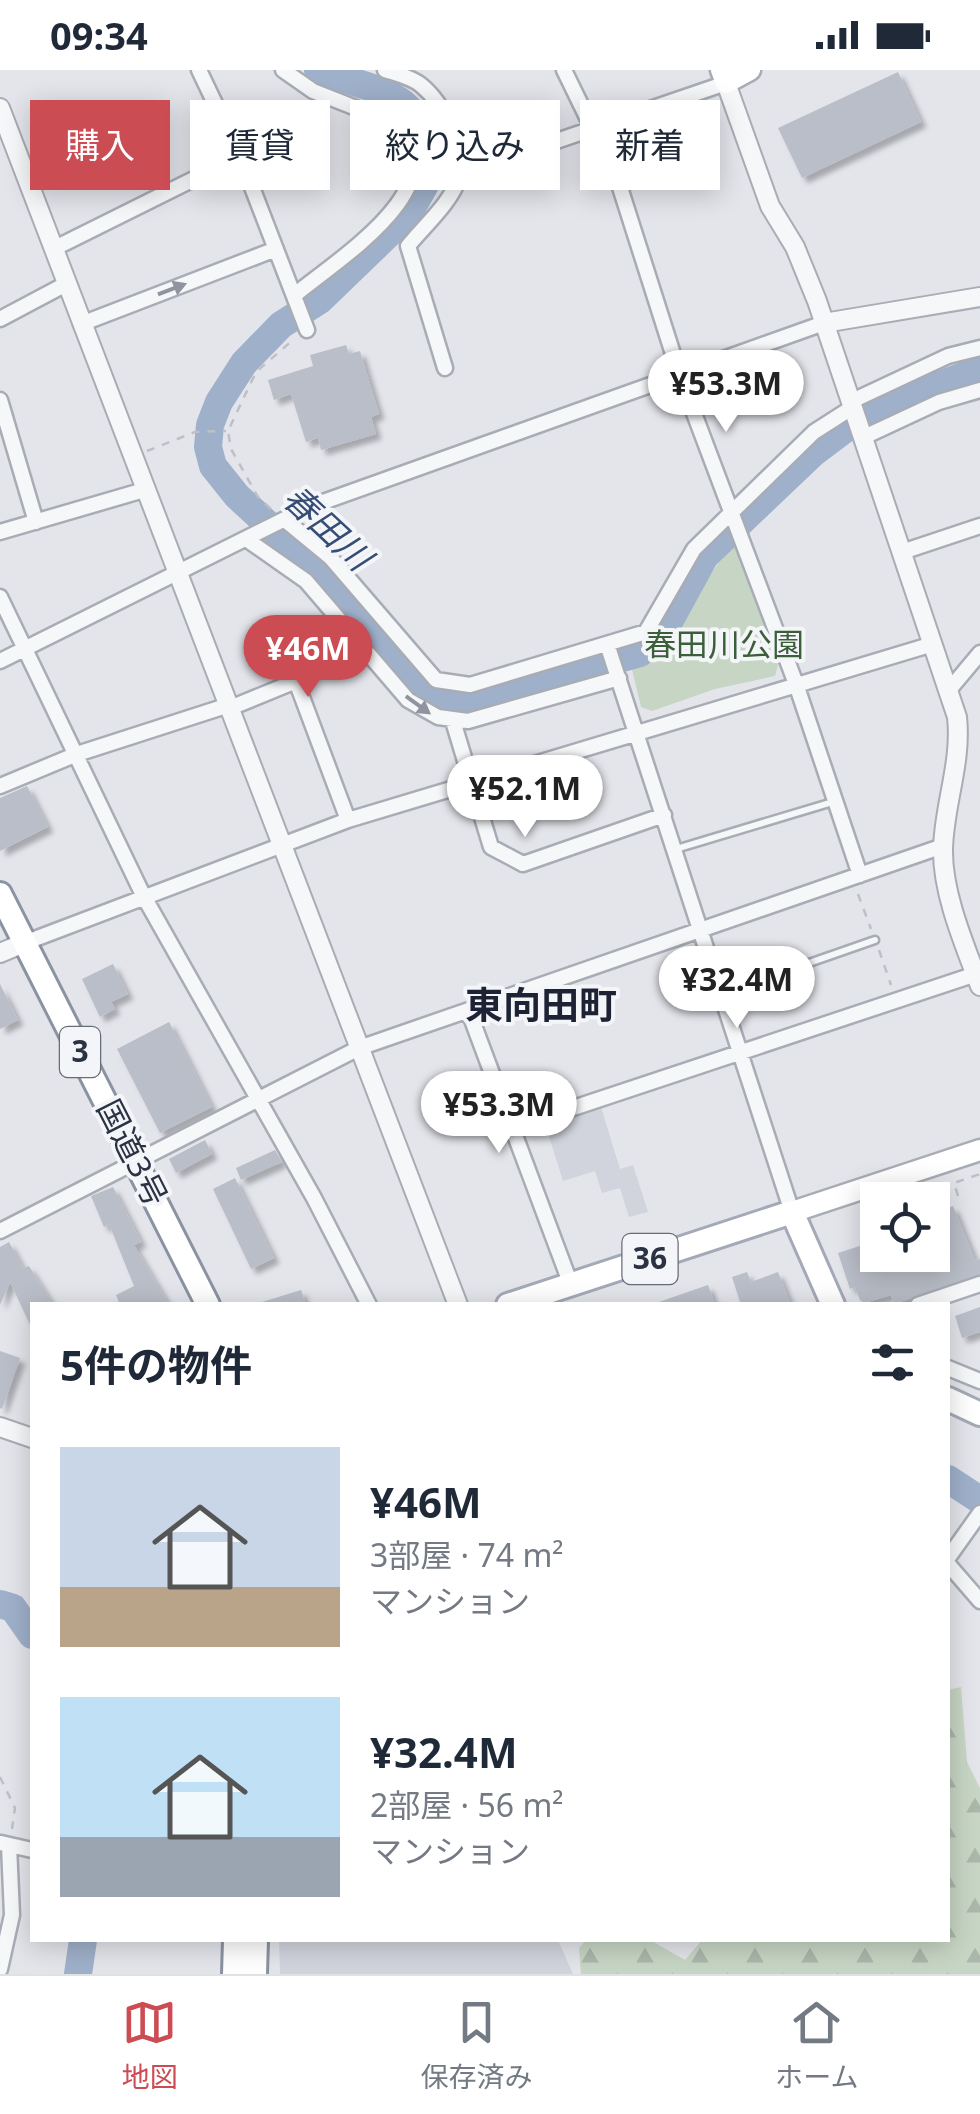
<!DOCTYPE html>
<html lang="ja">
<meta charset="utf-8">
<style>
body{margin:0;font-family:"Noto Sans","Noto Sans JP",sans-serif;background:#f6f6f7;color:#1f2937;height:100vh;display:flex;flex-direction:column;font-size:38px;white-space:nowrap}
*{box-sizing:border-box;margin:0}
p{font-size:32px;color:#747a83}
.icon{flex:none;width:55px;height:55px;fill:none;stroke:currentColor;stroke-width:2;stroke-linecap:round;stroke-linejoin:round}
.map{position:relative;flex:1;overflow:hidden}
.side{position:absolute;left:30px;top:1232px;width:920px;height:640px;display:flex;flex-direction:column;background:#fff;border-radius:0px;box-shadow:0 5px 25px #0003}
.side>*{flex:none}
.top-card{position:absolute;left:30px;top:30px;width:920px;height:90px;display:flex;gap:20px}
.controls{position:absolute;left:860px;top:1112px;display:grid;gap:20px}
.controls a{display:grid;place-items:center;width:90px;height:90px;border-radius:0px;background:#fff;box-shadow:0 5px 25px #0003;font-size:50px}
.price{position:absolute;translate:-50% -85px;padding:0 22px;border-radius:35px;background:#fff;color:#222;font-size:32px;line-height:65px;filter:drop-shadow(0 2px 5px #0008)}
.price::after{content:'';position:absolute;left:50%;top:60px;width:30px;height:22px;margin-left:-15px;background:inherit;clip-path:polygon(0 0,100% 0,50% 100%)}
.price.active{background:#cc4c53;color:#fff}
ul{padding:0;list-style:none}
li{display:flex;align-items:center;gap:30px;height:250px;padding:0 30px}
li span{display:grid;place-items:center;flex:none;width:280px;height:200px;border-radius:0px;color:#555}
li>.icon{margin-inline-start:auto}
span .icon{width:120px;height:120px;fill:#fffc;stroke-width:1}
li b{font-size:42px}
h2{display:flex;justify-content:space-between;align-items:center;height:120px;padding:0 30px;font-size:42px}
.chip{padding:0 35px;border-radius:0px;background:#fff;box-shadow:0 5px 25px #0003;font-size:35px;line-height:90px}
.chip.active{background:#cc4c53;color:#fff}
.status{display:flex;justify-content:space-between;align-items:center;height:70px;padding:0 50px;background:#fff;direction:ltr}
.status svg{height:28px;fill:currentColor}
.tabs{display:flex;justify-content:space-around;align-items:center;height:140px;border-top:2px solid #e0e1e3;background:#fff;font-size:28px;color:#747a83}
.tabs a{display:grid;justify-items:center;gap:5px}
.tabs .active{color:#cc4c53}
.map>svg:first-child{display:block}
</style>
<div class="status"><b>09:34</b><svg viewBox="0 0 49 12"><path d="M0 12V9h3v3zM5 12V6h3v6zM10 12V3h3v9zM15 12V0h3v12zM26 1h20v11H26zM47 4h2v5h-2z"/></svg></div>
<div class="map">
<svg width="980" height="1904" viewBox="0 0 980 1904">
<defs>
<pattern id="forest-firs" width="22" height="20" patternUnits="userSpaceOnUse" patternTransform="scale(2.5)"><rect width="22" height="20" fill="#c7d5c4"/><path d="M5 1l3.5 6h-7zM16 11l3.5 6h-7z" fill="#abb7aa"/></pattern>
<filter id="shadow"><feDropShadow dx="5.5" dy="5.5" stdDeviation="2.5" flood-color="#0004"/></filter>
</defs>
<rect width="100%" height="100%" fill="#e3e5eb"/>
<path fill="#d1d4dd" d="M601,1037L620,1099L633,1095L648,1142L629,1147L620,1118L602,1123L595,1101L563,1111L545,1054Z
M279,1870H558L573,1904H280Z"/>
<path fill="url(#forest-firs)" d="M961,1617L967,1692L980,1718V1904H581L579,1878L586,1870H650L685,1890L702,1870H948V1620Z"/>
<path fill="#c7d5c4" d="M735,475L778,595L775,606L715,619L652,641L641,637L631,595C694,572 689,517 735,475Z"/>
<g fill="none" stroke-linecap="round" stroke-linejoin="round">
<path stroke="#9fb0ca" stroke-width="28" d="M318,0C388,26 408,15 439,90L408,145L320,230L281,255L244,293L219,332L210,355L208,377L213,396L237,426L350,530L430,626L464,633L640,583L665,559L705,486L813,383L869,341L980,300
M948,1409L980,1430
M0,1534L13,1538L32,1565
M78,1904L83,1870"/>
</g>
<path fill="#babec8" filter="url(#shadow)" d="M898,2L921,52L802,108L778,58Z
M346,275L349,284L360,281L379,344L371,347L376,364L321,380L318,368L306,372L291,324L274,330L268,310L313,296L310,285Z
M27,716L48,757L0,781V728Z
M113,894L128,924L111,932L115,939L100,947L82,909Z
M0,914L18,950L0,959Z
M169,952L212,1037L160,1063L117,979Z
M205,1070L212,1084L176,1103L169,1089Z
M275,1080L282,1092L241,1110L236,1098Z
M235,1108L274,1188L251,1199L213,1119Z
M113,1117L141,1172L134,1175L169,1235H120L116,1225L134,1216L109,1154L104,1157L91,1126Z
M953,1136L975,1190L980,1189V1204L894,1234L891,1225L864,1233L860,1230L855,1217L850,1219L838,1183L878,1170V1185H902L904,1192L932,1185L940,1179L932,1144Z
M9,1172L23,1198L29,1196L51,1231L32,1235V1259L10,1212L0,1235V1177Z
M747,1202L751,1212L778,1202L791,1235H741L732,1207Z
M708,1215L715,1235H657L656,1233Z
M301,1220L306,1235H262V1232Z
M980,1237V1262L962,1268L955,1246Z
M0,1281L20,1288L2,1339L0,1338Z"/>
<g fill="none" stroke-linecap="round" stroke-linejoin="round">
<g stroke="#a8acb5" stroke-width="11">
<path id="service" d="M676,779L836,731
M723,923L875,870"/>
</g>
<g stroke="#a8acb5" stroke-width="19">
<path id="minor" d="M199,0L240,86L307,260
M283,0L313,21L394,53C462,113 338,189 296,224
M385,0C397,4 411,7 421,15C443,33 466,78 459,107C452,132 424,156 408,176L445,298
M564,0L618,111L680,306L796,614L860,805
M416,99L460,104L726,13
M53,179L240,86
M0,249L66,214
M81,254L276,179
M0,330L36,452
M852,331L948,286L980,278
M864,367L939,332L980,320
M285,450L330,487L436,610L470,615L646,562L694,479L814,362L853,337
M0,462L144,420
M249,471L306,511L408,630L438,647L468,651L619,608
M902,482L980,456
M0,527L143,825L314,1128L369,1235
M608,577L792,1142
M0,591L309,437L824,253
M296,611L348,750
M949,620L980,583
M230,638L296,611L357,569
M453,651L491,777L523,794L664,745
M0,716L77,684L229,635
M24,873L348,750L933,574
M469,942L571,1215
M513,1058L976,904
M0,1161L359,978L943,776
M918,1235L980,1214
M948,1298L980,1311
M948,1488L980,1443
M948,1494L980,1531
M1,1773L32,1780
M0,1899L12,1845L9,1775"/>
</g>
<g stroke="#a8acb5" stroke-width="22">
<path id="tertiary" d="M726,13L770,136L795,177L817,231L957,647C962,693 944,734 943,779C942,823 965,876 980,916
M0,38L458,1235
M824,253L980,227
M0,883L24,873
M0,1357L32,1368"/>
</g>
<g stroke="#a8acb5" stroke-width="25">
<path id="secondary" d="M721,0L726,13L750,0
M792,1142L980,1080"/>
</g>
<g stroke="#a3a9b6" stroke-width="28">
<path id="primary" d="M508,1235L792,1142L833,1235
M948,1329L980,1344"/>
</g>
<g stroke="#8b92a1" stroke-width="28">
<path id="trunk" d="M0,824L208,1235
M234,1904L235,1870
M255,1904L256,1870"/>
</g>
<path stroke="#bdc0c6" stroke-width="2.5" stroke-dasharray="8 8" stroke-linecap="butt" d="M147,381L195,362L226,361
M271,439L258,427L231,379L228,361L256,302L294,269
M858,824L871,859
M879,880L891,915
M958,1126L954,1113L980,1104
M0,1707L15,1738L12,1759"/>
<use href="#service" stroke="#f6f7f9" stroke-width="6"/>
<use href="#minor" stroke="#f6f7f9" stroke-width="14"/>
<use href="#tertiary" stroke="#f6f7f9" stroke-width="18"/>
<use href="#secondary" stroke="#fff" stroke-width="20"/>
<use href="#primary" stroke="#fff" stroke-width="22"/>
<use href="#trunk" stroke="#fff" stroke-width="22"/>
</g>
<defs><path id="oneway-solid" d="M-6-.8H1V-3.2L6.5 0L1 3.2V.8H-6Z" transform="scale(2.5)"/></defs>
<g fill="#90949e">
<use href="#oneway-solid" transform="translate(172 219) rotate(-21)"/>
<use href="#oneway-solid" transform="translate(418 635) rotate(36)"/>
</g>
<g text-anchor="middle" stroke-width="8" stroke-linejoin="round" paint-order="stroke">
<g fill="#f3f5f8" stroke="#676c79" stroke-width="2.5">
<rect x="60" y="957" width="40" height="50" rx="8"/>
<rect x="622.5" y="1164" width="55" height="50" rx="8"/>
</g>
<g font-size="30" font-weight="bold" fill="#2b3243">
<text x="80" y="992">3</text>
<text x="650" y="1199">36</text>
</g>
<g font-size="32" fill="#3c5e39" stroke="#f3f5f8">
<text x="724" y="586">春田川公園</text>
</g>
<g font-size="32" fill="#2b3243" stroke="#f3f5f8">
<text transform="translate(132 1083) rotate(63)" y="11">国道3号</text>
</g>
<g font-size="35" font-style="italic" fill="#364d76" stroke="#f3f5f8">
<text transform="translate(327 458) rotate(43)" y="12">春田川</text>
</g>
<g font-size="38" font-weight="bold" fill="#1d2334" stroke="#f3f5f8">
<text x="541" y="949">東向田町</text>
</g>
</g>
</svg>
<div class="controls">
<a><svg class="icon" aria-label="locate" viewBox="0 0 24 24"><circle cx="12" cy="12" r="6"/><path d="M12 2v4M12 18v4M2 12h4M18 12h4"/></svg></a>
</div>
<b class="price" style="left:726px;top:365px">¥53.3M</b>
<b class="price active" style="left:308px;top:630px">¥46M</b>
<b class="price" style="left:525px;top:770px">¥52.1M</b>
<b class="price" style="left:737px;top:961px">¥32.4M</b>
<b class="price" style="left:499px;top:1086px">¥53.3M</b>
<div class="top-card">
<a class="chip active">購入</a>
<a class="chip">賃貸</a>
<a class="chip">絞り込み</a>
<a class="chip">新着</a>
</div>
<section class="side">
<h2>5件の物件<svg class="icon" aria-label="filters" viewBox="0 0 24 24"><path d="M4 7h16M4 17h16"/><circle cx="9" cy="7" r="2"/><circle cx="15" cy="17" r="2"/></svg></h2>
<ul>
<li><span style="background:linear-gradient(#c9d6e8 70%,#b9a48a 0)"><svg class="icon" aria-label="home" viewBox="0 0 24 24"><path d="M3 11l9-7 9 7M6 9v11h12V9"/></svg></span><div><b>¥46M</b><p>3部屋 · 74 m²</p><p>マンション</p></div></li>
<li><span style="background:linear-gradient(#bfe0f5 70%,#9aa5b1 0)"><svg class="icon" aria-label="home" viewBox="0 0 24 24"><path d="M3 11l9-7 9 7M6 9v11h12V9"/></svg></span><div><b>¥32.4M</b><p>2部屋 · 56 m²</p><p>マンション</p></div></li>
</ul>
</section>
</div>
<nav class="tabs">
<a class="active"><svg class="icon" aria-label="map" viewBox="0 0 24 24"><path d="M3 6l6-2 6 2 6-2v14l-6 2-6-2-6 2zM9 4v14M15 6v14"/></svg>地図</a>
<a><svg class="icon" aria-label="saved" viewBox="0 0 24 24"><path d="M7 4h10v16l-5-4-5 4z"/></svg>保存済み</a>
<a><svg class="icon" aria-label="home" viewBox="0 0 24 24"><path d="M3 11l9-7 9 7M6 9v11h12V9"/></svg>ホーム</a>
</nav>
